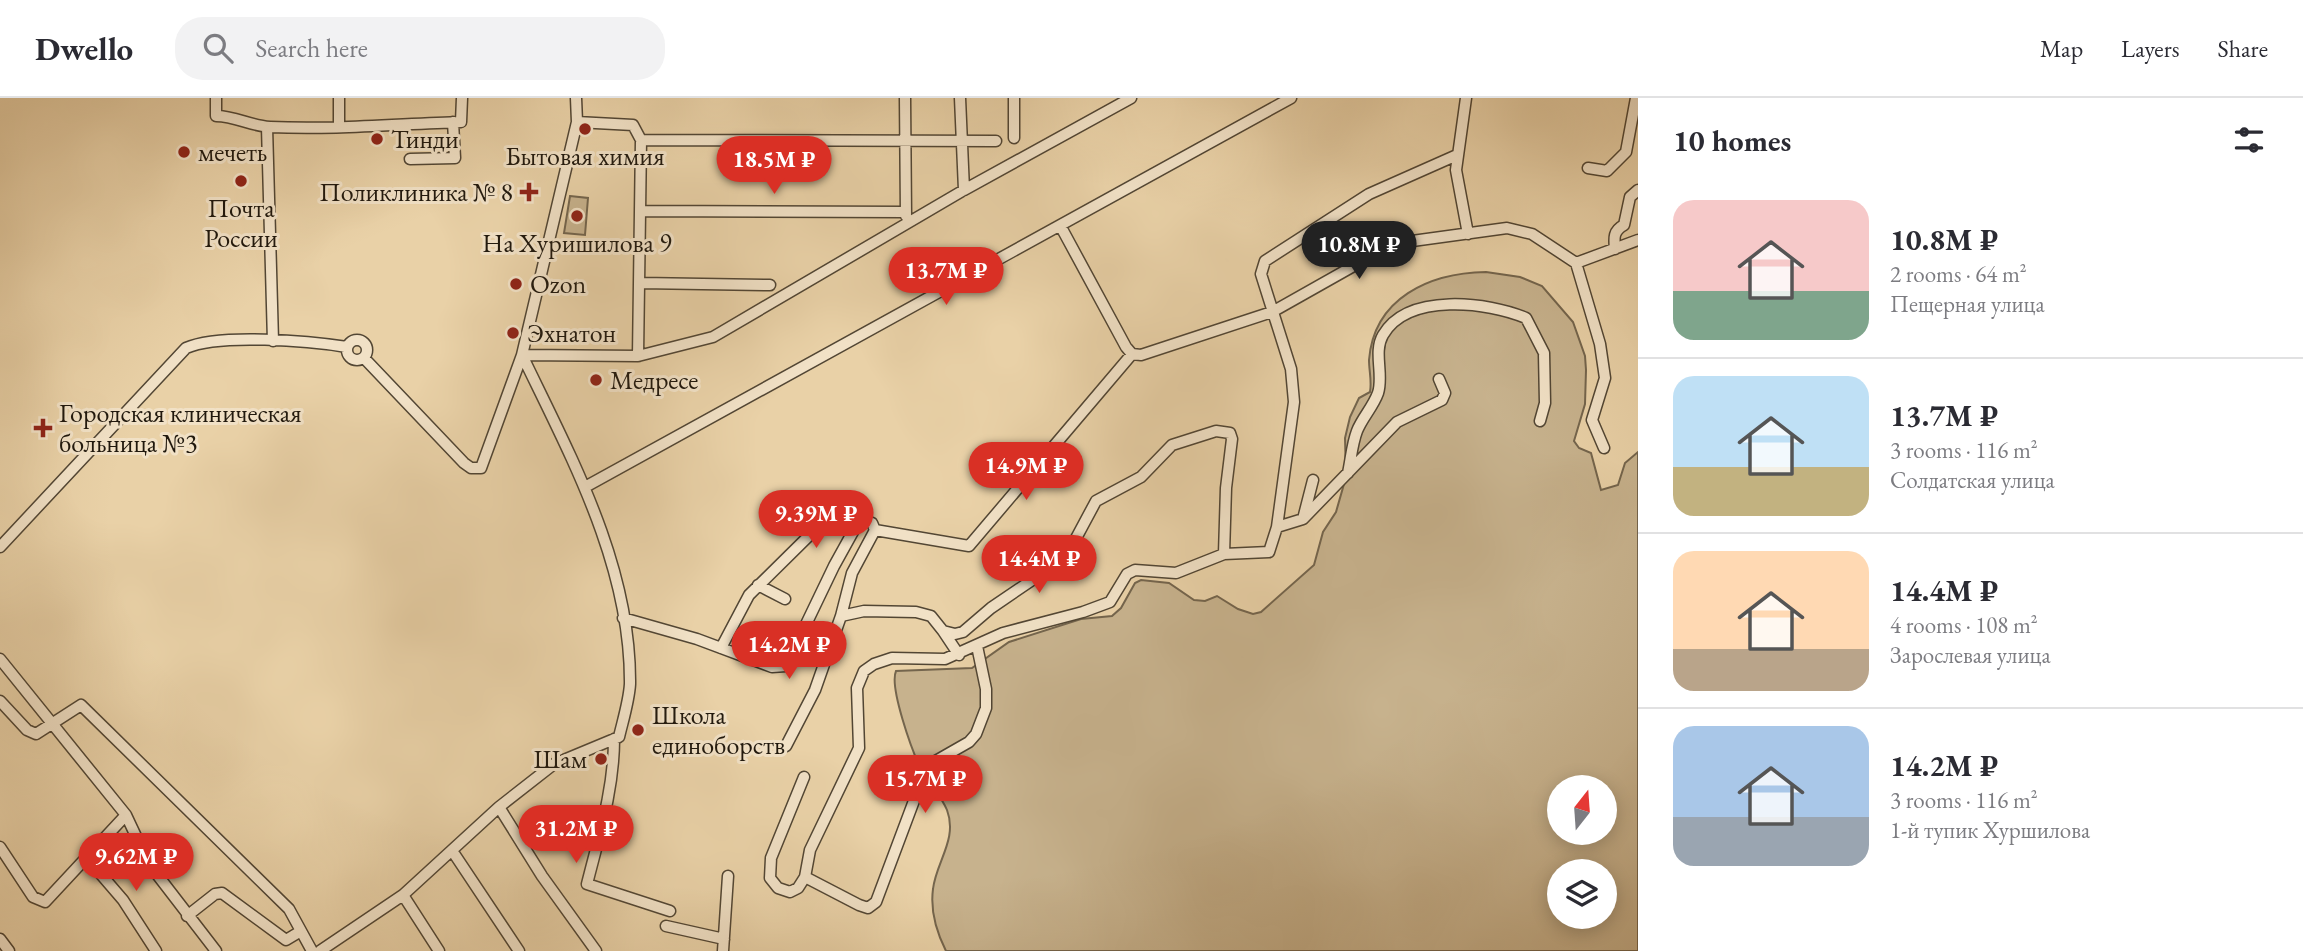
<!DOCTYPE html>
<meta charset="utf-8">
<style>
body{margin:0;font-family:"EB Garamond",serif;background:#f2f2f3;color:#2b2b33;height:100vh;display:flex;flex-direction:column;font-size:26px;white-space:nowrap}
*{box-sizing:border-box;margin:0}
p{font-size:23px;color:#7c7c81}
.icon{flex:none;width:38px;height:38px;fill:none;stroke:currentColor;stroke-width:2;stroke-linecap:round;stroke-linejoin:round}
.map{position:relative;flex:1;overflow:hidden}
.side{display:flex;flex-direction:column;background:#fff;width:665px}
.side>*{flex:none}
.needle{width:46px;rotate:17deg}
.tools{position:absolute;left:1547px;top:677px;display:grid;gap:14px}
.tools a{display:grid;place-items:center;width:70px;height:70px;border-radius:50%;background:#fff;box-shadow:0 4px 18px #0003;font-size:35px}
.price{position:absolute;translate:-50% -60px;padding:0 16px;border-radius:24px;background:#d93025;color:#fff;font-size:23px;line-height:46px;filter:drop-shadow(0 2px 4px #0008)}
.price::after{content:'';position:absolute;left:50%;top:42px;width:21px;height:16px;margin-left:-10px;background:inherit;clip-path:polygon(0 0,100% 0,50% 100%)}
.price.selected{background:#222;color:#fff}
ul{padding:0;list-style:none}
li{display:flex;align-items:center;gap:21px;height:175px;padding:0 35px}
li+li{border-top:2px solid #e1e1e2}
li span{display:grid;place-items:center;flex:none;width:196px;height:140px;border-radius:21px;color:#555}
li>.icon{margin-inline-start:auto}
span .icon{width:84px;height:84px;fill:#fffc;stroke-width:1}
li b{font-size:30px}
h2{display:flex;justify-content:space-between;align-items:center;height:84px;padding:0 35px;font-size:30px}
header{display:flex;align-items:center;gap:42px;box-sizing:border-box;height:98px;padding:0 35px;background:#fff;border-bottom:2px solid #e1e1e2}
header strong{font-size:33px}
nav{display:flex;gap:38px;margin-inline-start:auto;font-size:24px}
.search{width:490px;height:63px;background:#f2f2f3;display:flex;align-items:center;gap:18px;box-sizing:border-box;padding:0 24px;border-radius:28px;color:#7c7c81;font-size:26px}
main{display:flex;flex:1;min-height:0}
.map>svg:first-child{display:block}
</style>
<header>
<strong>Dwello</strong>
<div class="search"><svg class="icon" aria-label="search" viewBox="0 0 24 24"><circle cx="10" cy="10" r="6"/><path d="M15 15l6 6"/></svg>Search here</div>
<nav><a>Map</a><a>Layers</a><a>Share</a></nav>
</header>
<main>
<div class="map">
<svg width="1638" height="853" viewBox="0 0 1638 853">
<rect width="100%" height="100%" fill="#e9d1a7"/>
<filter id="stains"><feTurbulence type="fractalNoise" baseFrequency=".00286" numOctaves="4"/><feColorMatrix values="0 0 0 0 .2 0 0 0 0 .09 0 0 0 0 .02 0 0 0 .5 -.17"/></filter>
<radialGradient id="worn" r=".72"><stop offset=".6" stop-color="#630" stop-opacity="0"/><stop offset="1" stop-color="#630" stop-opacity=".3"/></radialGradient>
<path fill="#c7b28d" stroke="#74654d" stroke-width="2" fill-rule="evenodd" d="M570,98L588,100L585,137L564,135Z
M1486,174L1520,179L1542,188L1573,224L1585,258L1586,272L1585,306L1574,343L1579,350L1591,355L1601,392L1618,387L1625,365L1638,354V853H946C936,833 930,813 933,791C936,764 958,741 947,712C941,697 928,685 921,671C912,653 889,589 896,573L972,570L1009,544L1081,521L1112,518L1121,510L1135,485L1141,482L1169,485L1194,502L1205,503L1217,498L1238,511L1253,516L1261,514L1314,467L1323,434L1336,414L1346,379L1345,340L1350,319L1359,300L1370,294C1372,283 1369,273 1369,262C1374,200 1429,175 1486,174ZM1559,690H1605V735H1559ZM1559,774H1605V819H1559Z"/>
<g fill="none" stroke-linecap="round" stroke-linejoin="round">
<g stroke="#524634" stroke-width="13">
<path id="minor" d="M216,0V18C235,18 251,28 270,29C333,32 398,26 461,24L462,0
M339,0V29
M905,0L906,118
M960,0L964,92
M1014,0V40
M1466,0L1456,72L1468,136
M577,24L633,27L641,42L638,258
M267,29L273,243
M641,42L996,43
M410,61L455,60L453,24
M1588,70L1607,73L1626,54L1636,0
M641,113L906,114
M1061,129L1126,249L1132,256L1141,257L1272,214L1366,161L1405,144L1507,130L1532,136L1576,165L1600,246L1605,280L1592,322L1604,350
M1615,151C1614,140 1613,133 1624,127L1630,99L1638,92
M1576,165L1638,142
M641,185L770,187
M347 252a10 10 0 1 1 20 0a10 10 0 1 1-20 0Z
M522,257L638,258L713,239L964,92L1131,0
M364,260L464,365L471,370H481L522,257L577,24L576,0
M1348,375C1351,361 1352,346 1357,333C1362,320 1373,309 1378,295C1384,277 1373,254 1383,237C1408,194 1488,204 1526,220L1544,255L1545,305L1540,323
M585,389L1291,0
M1303,421L1397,324L1442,302L1445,295L1439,281
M1277,429L1303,421L1313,382
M875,432L969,448L1132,256
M0,449L186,250C219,235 310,243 347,249
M758,487L785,501
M623,520L697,541L772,569L786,568L834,468L860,421
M943,533L959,557
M721,550L749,497L828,419L839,415L872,425L875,432L852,475L841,518
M0,561L126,717L149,766L216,853
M0,603L27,632L36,636L81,607L289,811L312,853
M614,641C614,691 599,738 587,786L670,813
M786,648L815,592L841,518L864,513L916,514L931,518L943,533L955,536L963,534L991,510L1066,459L1096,403L1141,379L1172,347L1216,333L1230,335L1232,341L1226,390L1224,456
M804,679L771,760L770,780L778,790L790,794L798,790L805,779
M499,709L542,778L596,853
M0,749L33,799L45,804L126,717
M453,754L519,853
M86,759L123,802L156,853
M805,779L810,752L859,650L857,590L864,573L874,566L892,560L945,561L1003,535L1083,514L1110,504L1127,476L1135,472L1176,475L1224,456L1269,454L1277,429L1294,304L1291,271L1261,176L1265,163L1369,96L1457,57
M805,779L859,807L868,810L876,804L927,668L969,644L976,636L986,610V591L977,548
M403,797L439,853
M187,818L215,796L222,795L286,842L301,833
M666,828L724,841
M0,841L9,853
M320,853L403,797L499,709L554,666L619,639C623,622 629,603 630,586C631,468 572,361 522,257
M723,853L728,778"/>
</g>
<use href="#minor" stroke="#f1e1c6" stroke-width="10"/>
</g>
<g fill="#8f2418" stroke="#f1e1c6" stroke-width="2.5">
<circle cx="585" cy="31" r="7"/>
<circle cx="377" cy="41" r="7"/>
<circle cx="184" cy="54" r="7"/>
<circle cx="241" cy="83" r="7"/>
<path d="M525.5 83.5h7v7h7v7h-7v7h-7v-7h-7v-7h7z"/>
<circle cx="577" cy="118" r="7"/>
<circle cx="516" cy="186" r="7"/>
<circle cx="513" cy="235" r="7"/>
<circle cx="596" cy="282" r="7"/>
<path d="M39.5 319.5h7v7h7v7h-7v7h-7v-7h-7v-7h7z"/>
<circle cx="638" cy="632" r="7"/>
<circle cx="601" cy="661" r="7"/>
</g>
<g text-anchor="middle" stroke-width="6" stroke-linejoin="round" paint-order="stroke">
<g font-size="26" fill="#20180d" stroke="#f1e1c6" text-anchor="start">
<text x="391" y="50">Тинди</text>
<text x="198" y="63">мечеть</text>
<text x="585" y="67" text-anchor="middle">Бытовая химия</text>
<text x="513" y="103" text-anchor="end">Поликлиника № 8</text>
<text x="241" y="119" text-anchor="middle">Почта<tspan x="241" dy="30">России</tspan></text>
<text x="577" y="154" text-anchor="middle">На Хуришилова 9</text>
<text x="530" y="195">Ozon</text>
<text x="527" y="244">Эхнатон</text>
<text x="610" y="291">Медресе</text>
<text x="59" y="324">Городская клиническая<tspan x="59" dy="30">больница №3</tspan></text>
<text x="652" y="626">Школа<tspan x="652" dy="30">единоборств</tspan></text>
<text x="587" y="670" text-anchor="end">Шам</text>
</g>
</g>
<rect width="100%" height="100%" filter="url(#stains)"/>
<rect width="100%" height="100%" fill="url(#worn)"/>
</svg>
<div class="tools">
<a><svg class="needle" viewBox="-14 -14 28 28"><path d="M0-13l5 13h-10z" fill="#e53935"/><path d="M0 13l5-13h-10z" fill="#7c7c81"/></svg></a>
<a><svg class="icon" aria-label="layers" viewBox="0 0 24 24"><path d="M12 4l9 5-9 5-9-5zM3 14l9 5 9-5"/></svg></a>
</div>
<b class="price" style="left:774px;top:98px">18.5M ₽</b>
<b class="price selected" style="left:1359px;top:183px">10.8M ₽</b>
<b class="price" style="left:946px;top:209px">13.7M ₽</b>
<b class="price" style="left:1026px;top:404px">14.9M ₽</b>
<b class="price" style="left:816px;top:452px">9.39M ₽</b>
<b class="price" style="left:1039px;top:497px">14.4M ₽</b>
<b class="price" style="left:789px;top:583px">14.2M ₽</b>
<b class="price" style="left:925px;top:717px">15.7M ₽</b>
<b class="price" style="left:576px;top:767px">31.2M ₽</b>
<b class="price" style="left:136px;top:795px">9.62M ₽</b>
</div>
<section class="side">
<h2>10 homes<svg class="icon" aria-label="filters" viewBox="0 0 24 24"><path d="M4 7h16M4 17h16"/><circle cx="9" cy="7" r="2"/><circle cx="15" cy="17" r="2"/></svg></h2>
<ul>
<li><span style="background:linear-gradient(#f6c9c9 65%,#7fa58c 0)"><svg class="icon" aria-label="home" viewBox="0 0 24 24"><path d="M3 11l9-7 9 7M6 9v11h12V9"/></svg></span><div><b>10.8M ₽</b><p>2 rooms · 64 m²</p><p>Пещерная улица</p></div></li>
<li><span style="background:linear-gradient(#bfe0f5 65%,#c2b280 0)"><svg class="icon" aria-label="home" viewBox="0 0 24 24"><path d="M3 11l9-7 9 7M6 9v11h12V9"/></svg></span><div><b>13.7M ₽</b><p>3 rooms · 116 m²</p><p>Солдатская улица</p></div></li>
<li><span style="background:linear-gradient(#ffd9b3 70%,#b9a48a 0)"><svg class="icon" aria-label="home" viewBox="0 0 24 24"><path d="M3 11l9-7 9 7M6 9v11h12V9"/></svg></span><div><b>14.4M ₽</b><p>4 rooms · 108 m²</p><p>Зарослевая улица</p></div></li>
<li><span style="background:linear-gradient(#a9c7e8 65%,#9aa5b1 0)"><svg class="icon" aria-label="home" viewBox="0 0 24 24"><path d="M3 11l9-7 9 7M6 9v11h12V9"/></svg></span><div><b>14.2M ₽</b><p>3 rooms · 116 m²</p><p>1-й тупик Хуршилова</p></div></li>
</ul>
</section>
</main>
